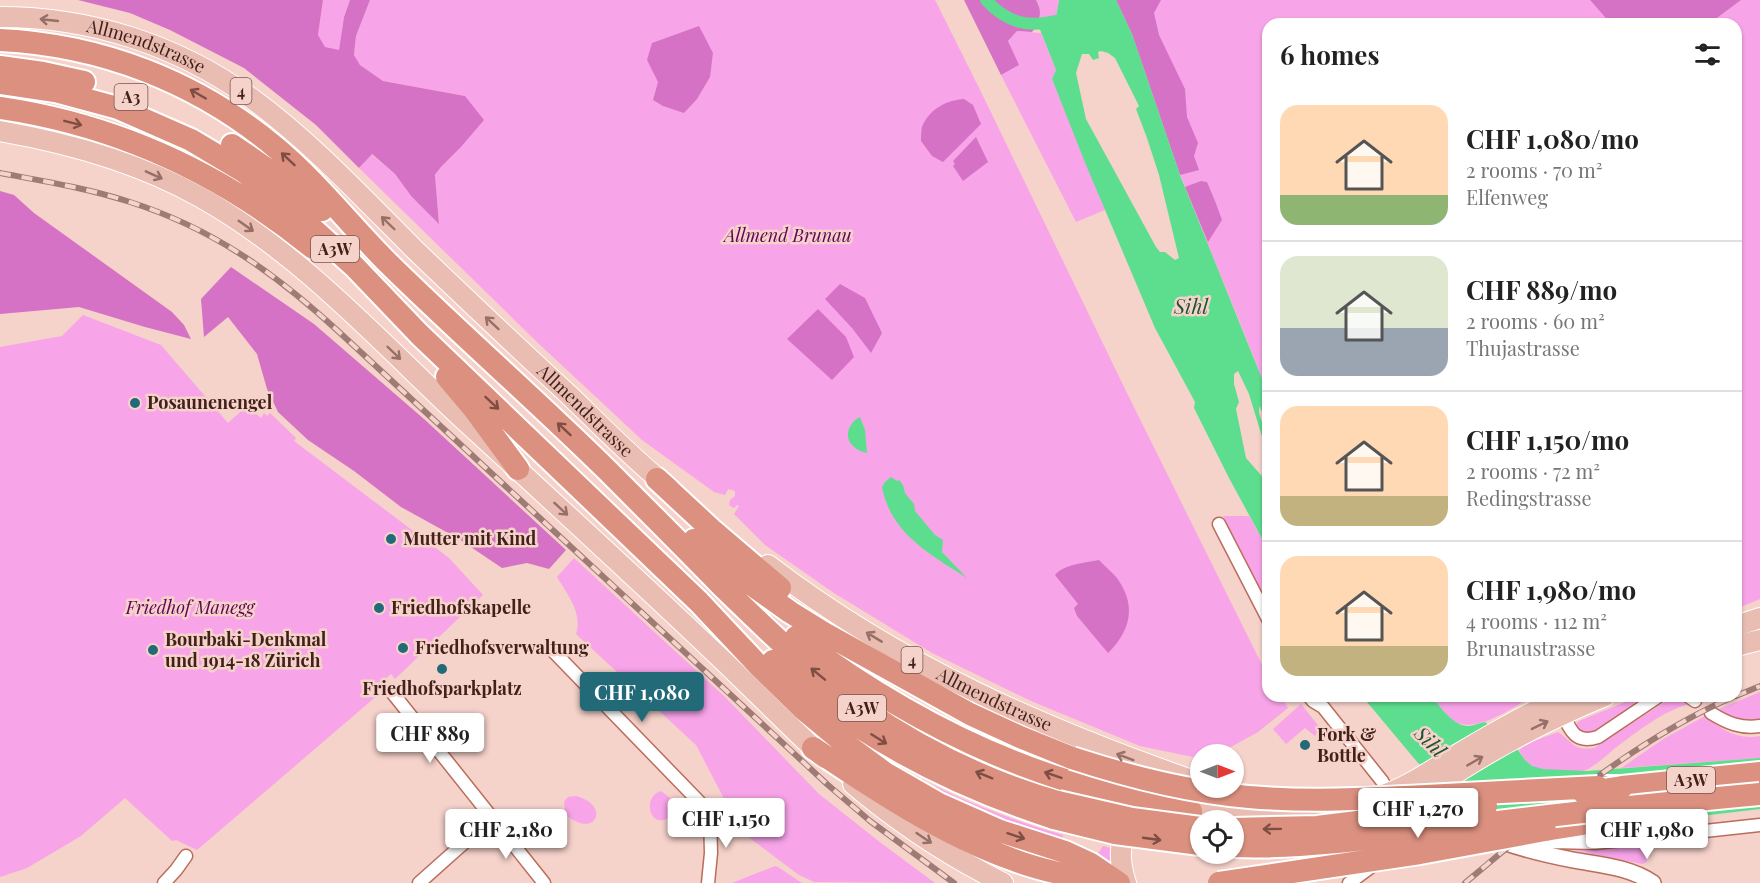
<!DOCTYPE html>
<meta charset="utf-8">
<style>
body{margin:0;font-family:"Playfair Display",serif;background:#f6f6f6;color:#222;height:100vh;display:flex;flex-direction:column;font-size:22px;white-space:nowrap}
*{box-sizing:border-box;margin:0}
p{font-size:20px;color:#767676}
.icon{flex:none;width:33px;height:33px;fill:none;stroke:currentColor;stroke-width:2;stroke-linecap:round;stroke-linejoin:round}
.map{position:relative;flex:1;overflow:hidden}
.side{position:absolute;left:1262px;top:18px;width:480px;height:684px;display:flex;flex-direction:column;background:#fff;border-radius:18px;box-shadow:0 2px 4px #0004}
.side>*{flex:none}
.needle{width:39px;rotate:90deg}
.buttons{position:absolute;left:1190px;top:744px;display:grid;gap:12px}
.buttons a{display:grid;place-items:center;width:54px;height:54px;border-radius:50%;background:#fff;box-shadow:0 2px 4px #0004;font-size:30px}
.price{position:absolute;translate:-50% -51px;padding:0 14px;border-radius:6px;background:#fff;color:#222;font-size:20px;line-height:39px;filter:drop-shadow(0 2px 3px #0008)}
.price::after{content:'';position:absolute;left:50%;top:36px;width:18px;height:14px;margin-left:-9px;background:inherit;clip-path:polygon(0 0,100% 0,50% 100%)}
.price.active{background:#236a78;color:#fff}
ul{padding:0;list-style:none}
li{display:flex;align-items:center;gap:18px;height:150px;padding:0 18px}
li+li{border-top:2px solid #e0e0e0}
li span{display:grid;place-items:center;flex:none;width:168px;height:120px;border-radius:18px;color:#555}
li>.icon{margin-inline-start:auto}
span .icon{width:72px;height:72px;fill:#fffc;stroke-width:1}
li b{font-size:26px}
h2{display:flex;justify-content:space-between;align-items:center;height:72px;padding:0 18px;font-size:26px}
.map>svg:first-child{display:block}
</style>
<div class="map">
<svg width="1760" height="883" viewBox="0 0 1760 883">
<rect width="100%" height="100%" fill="#f5d2ca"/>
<path fill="#f8a4e9" d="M323,0H350L344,17L339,51L324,47L318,35Z
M370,0H935L984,98L1125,389L1267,675L1268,696H1281L1288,708L1258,732L1220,753L1193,757L1140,746L1031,701L932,653L834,593L765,545L734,514L739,506L737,505L734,508L729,505L730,500L735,496V491L728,489L725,495L714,492L642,440L537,342L359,168L371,154L395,174L411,196L439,223L435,176L441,167L460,148L465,96L383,81L360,65L354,55L356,36Z
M1036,0H1059L1056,18L1050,21H1040L1039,5Z
M1116,0H1590L1611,24H1268L1267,392C1240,319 1208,248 1181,176C1158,117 1143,57 1116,0Z
M1741,0H1760V599L1736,609V24H1709Z
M1017,31L1041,33L1056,70L1052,79L1105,210L1076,222L1001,75L1018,65L1008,41Z
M83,315L161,345L228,423L247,406L261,418L264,413L267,416L270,413L296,438L294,441L449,558L483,595L395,679L391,674L375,688L379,694L197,850L176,840L172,841L125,798L81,836L27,868L0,877V347L62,336Z
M1223,516H1249L1267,548V608Z
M574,558L725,697L819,794L881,843L935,883L814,882L799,875L735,827L731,821L730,810L696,745L576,634C583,613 567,594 557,577Z
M1760,692V719C1741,721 1733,723 1719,709Z
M1431,696H1533C1513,707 1476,735 1454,721C1445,715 1438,704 1431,696Z
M1640,696H1649L1595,732L1587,733L1577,728V723L1579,721Z
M1678,696L1689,704C1663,711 1635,733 1614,749C1606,756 1597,764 1588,769C1580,774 1543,771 1534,767C1526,763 1523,757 1519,750L1531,742L1558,732C1573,742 1573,751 1594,748L1671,698Z
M1301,704L1321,729L1315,736L1305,728L1286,744L1273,729Z
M1705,716C1722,730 1737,740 1760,736V758L1621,768L1665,738Z
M847,736C865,747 883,758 902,769C952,797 1008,819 1063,835V841L1097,855L1103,846L1113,849L1118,873L970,811L916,784Z
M661,791C665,794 670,797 671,801C674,808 671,819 663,820C648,823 644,796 661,791Z
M576,796C612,805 595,841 565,814L564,802L568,797Z
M1645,842L1647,862L1642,864L1559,847Z
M775,866L778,867L802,883H732Z"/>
<path fill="#d572c5" d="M78,0H323L318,35L325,47L339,50L344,17L350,0H370L356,36L354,55L360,65L383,81L465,96L484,120L460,148L441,167L435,175L439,224L411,196L395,174L372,154L359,168L316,125L244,68L170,30L130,13Z
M964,0H1036C1043,11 1040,22 1032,32L1017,31L1008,41L1019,65L1001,75Z
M1116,0H1161L1154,13L1159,35L1185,89L1187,117L1198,143L1194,156L1199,170L1180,175L1132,34Z
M1590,0H1741L1709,24H1611Z
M699,26L713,53L710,77L697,99L684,113L663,106L653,100L658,82L647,60L652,43Z
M964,99L973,105L981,124L943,162L932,156L921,141C921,137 921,131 922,127C929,109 947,100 964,99Z
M976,137L988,162L963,181L953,166L955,164L953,161Z
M1201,181L1207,182L1215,201L1222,220L1208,242L1185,187Z
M0,191L14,195L34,213L172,312L184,325L191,339L145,327L79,307L0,314Z
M231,267L314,324L424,419L566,550L549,569L527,563L502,568L459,539L401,507L354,471L308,440L278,412L267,389L257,354L228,317L204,337L201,299Z
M840,284L865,298L882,333L871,353L852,328L825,299Z
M818,309L846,337L854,357L832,380L787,339Z
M1099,560C1105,567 1114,573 1119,581C1137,608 1129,632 1108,653L1077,616L1074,608L1078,604L1055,575C1064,564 1085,563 1099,560Z"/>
<path fill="#5dde8e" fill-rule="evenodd" d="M1059,0H1116L1132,34L1180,175L1267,391V421L1259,406V413L1267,438V453L1249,394L1238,371L1234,374V384L1239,402L1236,409L1246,458L1267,482V548L1229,478L1194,408L1195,402L1155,328L1086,165L1052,79L1056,70L1039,27L1056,18ZM1101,51L1108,53L1115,58L1139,106L1136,109L1147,138L1159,175L1179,258L1175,260L1165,252H1160L1156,247L1086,119L1076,73L1082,54H1089L1093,60L1099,58L1098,52Z
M860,417L865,430L867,453C862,452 857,450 853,446C843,437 849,422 860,417Z
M891,477L897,481L899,480L903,485L905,493L914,504L915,511L935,535L943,540L942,552L967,578C930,554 891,534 882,487L885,482Z
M1362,696H1431C1441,707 1453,727 1470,726C1475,725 1480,723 1485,722L1518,750L1525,760L1532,766L1543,769L1587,771L1760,758V809L1634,824L1489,811L1459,789L1418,763Z"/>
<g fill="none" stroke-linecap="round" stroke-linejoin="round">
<path stroke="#5dde8e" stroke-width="12" d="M986,0C1008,24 1029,28 1060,20"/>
<g stroke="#bb6d5c" stroke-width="15">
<path id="minor" d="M1219,524L1268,619
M554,652L710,813L711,853L708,883
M391,691L544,883
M1309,696L1313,701L1323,707L1382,781L1389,793
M1688,696L1695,701
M1711,713C1727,723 1741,729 1760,726
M1563,714C1571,732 1576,744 1598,737L1659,696
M1527,850L1535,844L1552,842L1595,843L1760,825
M164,883L176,870L186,856
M419,883L492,818
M1349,883L1375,864"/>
</g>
<g stroke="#bb6d5c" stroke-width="18">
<path id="tertiary" d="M1498,840C1522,849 1547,855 1573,860C1600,865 1630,867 1653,883"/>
</g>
<g stroke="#fff" stroke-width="22">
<g id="primary">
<path id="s1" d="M0,17C91,17 177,45 251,98C310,141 362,197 414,249C465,298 517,347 569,395C602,427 634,460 669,488"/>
<path d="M0,131C69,143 138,162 200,197C302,254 381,343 466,422C549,498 632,574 714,652C751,687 787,724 824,758"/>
<path id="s2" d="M768,565C900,666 1044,729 1200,783"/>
<path d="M1736,626L1760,618"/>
<path d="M1736,646L1760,640"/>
<path d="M853,784C899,823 949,856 1003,883"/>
<path d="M1380,796C1407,788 1433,769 1458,754C1493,733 1527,714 1564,696"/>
<path d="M1419,798C1477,757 1539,723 1605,696"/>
<path d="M1177,811L1226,813L1315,808"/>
<path d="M1126,883C1119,862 1117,840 1132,822"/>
</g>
</g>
<g stroke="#fff" stroke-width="26">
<path id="motorway" d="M0,40C102,45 197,82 275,147C316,181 350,225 387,262C459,333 535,399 606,469C646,509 685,548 724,588C767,630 810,672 860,707C920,749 988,782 1058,802
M0,67L43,73L84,82
M0,83L55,91L118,108L191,140L243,171L275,195L354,266L419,334L699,602L760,667L802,708L843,742L885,773L939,804L1000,831L1065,852L1091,864L1119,883
M0,108C116,125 222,174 313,248
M232,145L286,182L322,210
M447,377L474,409L518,469
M657,479L713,531L780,588
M694,540L734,572L790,612L824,633L970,714L1020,737L1072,758
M796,637C876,697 965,748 1062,779C1104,792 1147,801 1191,811
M773,661C800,683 827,705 856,725C918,766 983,795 1054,818
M813,748C877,791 942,834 1014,860C1046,872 1079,878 1112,883
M1603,787H1622L1760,773
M895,794L940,826
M1545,830L1627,817"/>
</g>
<use href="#minor" stroke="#fff" stroke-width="12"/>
<use href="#tertiary" stroke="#fff" stroke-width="15"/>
<use href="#primary" stroke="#eabdb3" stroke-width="20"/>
<use href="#motorway" stroke="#dc9180" stroke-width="22"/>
<g stroke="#9e7c75" stroke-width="6">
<path id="rail" d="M0,173C43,181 87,188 130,202C212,228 275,273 338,331L828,785L870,821L954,883
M1736,696L1760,686
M1465,883C1548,813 1634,740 1735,696"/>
</g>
<use href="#rail" stroke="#f5d2ca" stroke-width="4" stroke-dasharray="11" stroke-linecap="butt"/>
<g stroke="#fff" stroke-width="26" stroke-linecap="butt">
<path id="motorway-bridge" d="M1072,758C1130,777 1188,792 1249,797C1308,802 1367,799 1426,796C1483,793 1541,790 1598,787
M1584,793L1622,787
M1058,802L1132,819L1200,828
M1054,818L1115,833L1200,844
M1233,829L1317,827L1486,806
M1233,846C1314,849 1394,835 1474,825C1569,813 1664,803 1760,794
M1219,883L1420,853L1545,830"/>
</g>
<use href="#motorway-bridge" stroke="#dc9180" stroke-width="22"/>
</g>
<defs><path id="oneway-shaft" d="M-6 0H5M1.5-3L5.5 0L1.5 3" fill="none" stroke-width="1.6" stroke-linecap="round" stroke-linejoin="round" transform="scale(1.5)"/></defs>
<g stroke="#966f66">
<use href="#oneway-shaft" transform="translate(49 20) rotate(-174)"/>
<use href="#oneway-shaft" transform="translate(154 175) rotate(24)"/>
<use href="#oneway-shaft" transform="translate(388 223) rotate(-136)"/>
<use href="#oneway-shaft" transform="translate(246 226) rotate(35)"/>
<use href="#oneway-shaft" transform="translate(492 323) rotate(-137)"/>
<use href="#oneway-shaft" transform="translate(394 353) rotate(44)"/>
<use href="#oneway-shaft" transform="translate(561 509) rotate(43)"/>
<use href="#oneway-shaft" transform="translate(874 637) rotate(-149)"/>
<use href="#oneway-shaft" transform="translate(1540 725) rotate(-26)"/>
<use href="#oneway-shaft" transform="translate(1125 757) rotate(-159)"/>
<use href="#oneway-shaft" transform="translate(1475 761) rotate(-30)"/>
<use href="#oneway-shaft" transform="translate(924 838) rotate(34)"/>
</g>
<g stroke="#7f4e43">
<use href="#oneway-shaft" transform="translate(198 94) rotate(-150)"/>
<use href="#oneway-shaft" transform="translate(73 123) rotate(14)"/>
<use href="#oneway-shaft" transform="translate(288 159) rotate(-137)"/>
<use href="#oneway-shaft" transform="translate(492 403) rotate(43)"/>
<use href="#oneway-shaft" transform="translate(564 429) rotate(-137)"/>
<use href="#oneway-shaft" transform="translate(818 674) rotate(-141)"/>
<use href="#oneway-shaft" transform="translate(879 739) rotate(32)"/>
<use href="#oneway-shaft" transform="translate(984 775) rotate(-158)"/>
<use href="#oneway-shaft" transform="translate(1053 775) rotate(-161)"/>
<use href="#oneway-shaft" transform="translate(1272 829) rotate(179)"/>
<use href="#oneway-shaft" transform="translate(1016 836) rotate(18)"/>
<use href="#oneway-shaft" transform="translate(1152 839) rotate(8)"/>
</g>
<g fill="#236a78" stroke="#f5d2ca" stroke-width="2">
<circle cx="135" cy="403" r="6"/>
<circle cx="391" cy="539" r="6"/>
<circle cx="379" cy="608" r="6"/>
<circle cx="403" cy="648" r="6"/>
<circle cx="153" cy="650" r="6"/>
<circle cx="442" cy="669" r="6"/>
<circle cx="1305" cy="745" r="6"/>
</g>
<g text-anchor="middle" stroke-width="5" stroke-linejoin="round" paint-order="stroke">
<g fill="#f5d2ca" stroke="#77564f" stroke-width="1.5">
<rect x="230.5" y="78" width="21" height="26" rx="4.5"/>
<rect x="114.5" y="84" width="33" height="26" rx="4.5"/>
<rect x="311" y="236" width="48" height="26" rx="4.5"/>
<rect x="901.5" y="647" width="21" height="26" rx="4.5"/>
<rect x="838" y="695" width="48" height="26" rx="4.5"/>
<rect x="1667" y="767" width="48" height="26" rx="4.5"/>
</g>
<g font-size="16" font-weight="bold" fill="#41211a">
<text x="241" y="97">4</text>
<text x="131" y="103">A3</text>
<text x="335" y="255">A3W</text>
<text x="912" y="666">4</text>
<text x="862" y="714">A3W</text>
<text x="1691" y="786">A3W</text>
</g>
<g font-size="18" fill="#41211a" stroke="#f5d2ca">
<text dy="6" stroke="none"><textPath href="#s1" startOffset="150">Allmendstrasse</textPath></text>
<text dy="6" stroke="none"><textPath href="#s1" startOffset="726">Allmendstrasse</textPath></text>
<text dy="6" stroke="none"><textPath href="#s2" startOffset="264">Allmendstrasse</textPath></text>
</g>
<g font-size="18" font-style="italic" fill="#63025a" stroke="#f5d2ca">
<text x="788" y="242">Allmend Brunau</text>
<text x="190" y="614">Friedhof Manegg</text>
</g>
<g font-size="18" font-weight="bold" fill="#41211a" stroke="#f5d2ca" text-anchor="start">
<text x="147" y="409">Posaunenengel</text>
<text x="403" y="545">Mutter mit Kind</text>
<text x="391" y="614">Friedhofskapelle</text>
<text x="165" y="646">Bourbaki-Denkmal<tspan x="165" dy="21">und 1914-18 Zürich</tspan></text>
<text x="415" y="654">Friedhofsverwaltung</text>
<text x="442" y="695" text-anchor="middle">Friedhofsparkplatz</text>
<text x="1317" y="741">Fork &amp;<tspan x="1317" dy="21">Bottle</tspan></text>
</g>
<g font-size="20" font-style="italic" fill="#1f5232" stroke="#f5d2ca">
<text x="1191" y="314">Sihl</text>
<text transform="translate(1430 742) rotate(45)" y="7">Sihl</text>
</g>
</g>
</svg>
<div class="buttons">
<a><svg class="needle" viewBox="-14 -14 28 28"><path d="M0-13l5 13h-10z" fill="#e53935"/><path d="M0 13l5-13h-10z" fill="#767676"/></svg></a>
<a><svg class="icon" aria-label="locate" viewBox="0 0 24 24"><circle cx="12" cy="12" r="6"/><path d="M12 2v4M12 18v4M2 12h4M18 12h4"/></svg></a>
</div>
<b class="price active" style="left:642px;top:723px">CHF 1,080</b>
<b class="price" style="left:430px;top:764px">CHF 889</b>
<b class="price" style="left:1418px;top:839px">CHF 1,270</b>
<b class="price" style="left:726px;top:849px">CHF 1,150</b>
<b class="price" style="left:506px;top:860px">CHF 2,180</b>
<b class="price" style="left:1647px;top:860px">CHF 1,980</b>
<section class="side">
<h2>6 homes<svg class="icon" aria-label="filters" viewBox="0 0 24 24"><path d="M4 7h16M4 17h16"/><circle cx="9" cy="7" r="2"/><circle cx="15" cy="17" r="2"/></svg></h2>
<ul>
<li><span style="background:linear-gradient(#ffd9b3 75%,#8fb573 0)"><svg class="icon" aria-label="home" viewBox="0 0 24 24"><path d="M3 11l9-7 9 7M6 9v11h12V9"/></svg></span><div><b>CHF 1,080/mo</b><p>2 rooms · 70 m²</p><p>Elfenweg</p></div></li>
<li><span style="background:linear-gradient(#dfe7d0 60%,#9aa5b1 0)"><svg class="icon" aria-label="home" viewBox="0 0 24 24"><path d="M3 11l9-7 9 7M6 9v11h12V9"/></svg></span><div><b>CHF 889/mo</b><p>2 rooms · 60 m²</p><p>Thujastrasse</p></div></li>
<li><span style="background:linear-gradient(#ffd9b3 75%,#c2b280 0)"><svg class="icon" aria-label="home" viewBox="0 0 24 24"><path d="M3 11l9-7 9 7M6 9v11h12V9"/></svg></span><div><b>CHF 1,150/mo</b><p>2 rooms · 72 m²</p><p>Redingstrasse</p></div></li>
<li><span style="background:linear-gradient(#ffd9b3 75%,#c2b280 0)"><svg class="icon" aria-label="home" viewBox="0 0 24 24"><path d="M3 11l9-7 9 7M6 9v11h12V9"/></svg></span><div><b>CHF 1,980/mo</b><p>4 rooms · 112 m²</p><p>Brunaustrasse</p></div></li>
</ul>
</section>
</div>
